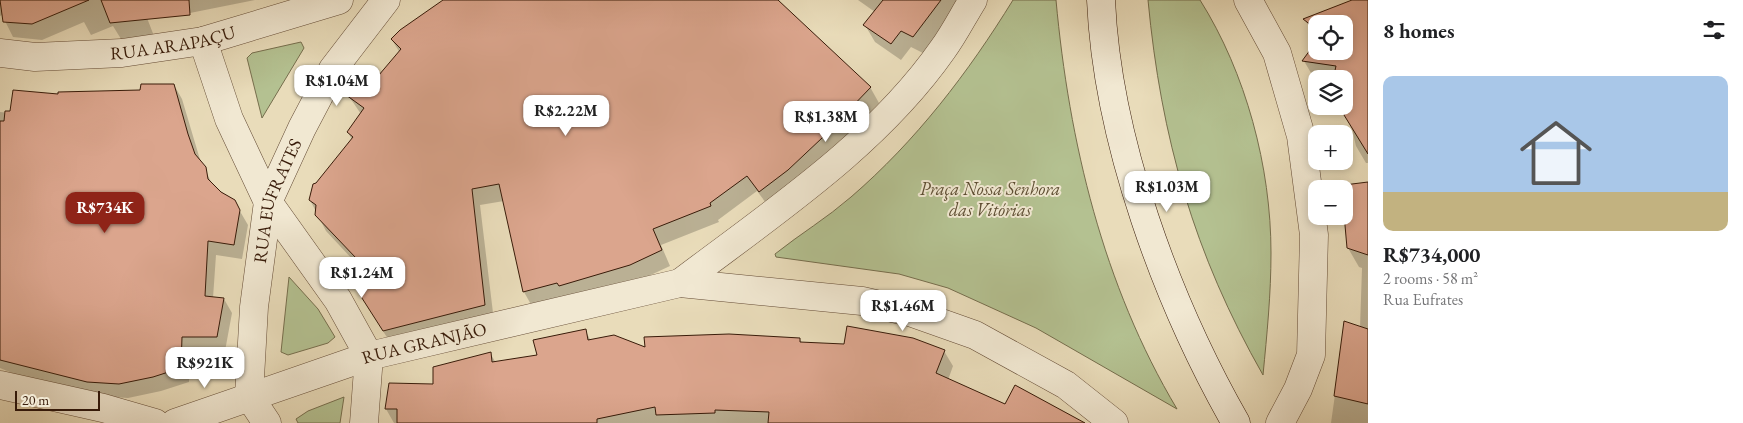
<!DOCTYPE html>
<meta charset="utf-8">
<style>
body{margin:0;font-family:"EB Garamond",serif;background:#f6f6f6;color:#202124;height:100vh;display:flex;flex-direction:column;font-size:19px;white-space:nowrap}
*{box-sizing:border-box;margin:0}
p{font-size:16px;color:#757577}
.icon{flex:none;width:28px;height:28px;fill:none;stroke:currentColor;stroke-width:2;stroke-linecap:round;stroke-linejoin:round}
.map{position:relative;flex:1;overflow:hidden}
.sheet{display:flex;flex-direction:column;background:#fff;width:375px}
.sheet>*{flex:none}
.tools{position:absolute;left:1308px;top:15px;display:grid;gap:10px}
.tools a{display:grid;place-items:center;width:45px;height:45px;border-radius:10px;background:#fff;box-shadow:0 2px 8px #0003;font-size:25px}
.scale{position:absolute;left:15px;bottom:12px;width:85px;box-sizing:border-box;padding-left:5px;border:2px solid #381b09;border-top:0;font-size:14px;line-height:18px;white-space:nowrap;color:#381b09;-webkit-text-stroke:4px #f1e8d2;paint-order:stroke}
.price{position:absolute;translate:-50% -42px;padding:0 11px;border-radius:10px;background:#fff;color:#222;font-size:16px;line-height:32px;filter:drop-shadow(0 1px 2px #0008)}
.price::after{content:'';position:absolute;left:50%;top:30px;width:15px;height:11px;margin-left:-8px;background:inherit;clip-path:polygon(0 0,100% 0,50% 100%)}
.price.on{background:#8f2418;color:#fff}
ul{padding:0;list-style:none}
li{display:grid;align-content:center;gap:10px;height:265px;padding:0 15px}
li span{display:grid;place-items:center;height:155px;border-radius:10px;color:#555}
li>.icon{margin-inline-start:auto}
span .icon{width:90px;height:90px;fill:#fffc;stroke-width:1}
li b{font-size:21px}
h2{display:flex;justify-content:space-between;align-items:center;height:60px;padding:0 15px;font-size:21px}
main{display:flex;flex:1;min-height:0}
.map>svg:first-child{display:block}
</style>
<main>
<div class="map">
<svg width="1368" height="423" viewBox="0 0 1368 423">
<rect width="100%" height="100%" fill="#e9dcba"/>
<filter id="stains"><feTurbulence type="fractalNoise" baseFrequency=".004" numOctaves="4"/><feColorMatrix values="0 0 0 0 .2 0 0 0 0 .09 0 0 0 0 .02 0 0 0 .5 -.17"/></filter>
<radialGradient id="worn" r=".72"><stop offset=".6" stop-color="#630" stop-opacity="0"/><stop offset="1" stop-color="#630" stop-opacity=".3"/></radialGradient>
<path fill="#b4c191" stroke="#766e4d" d="M1013,0H1056C1069,142 1103,285 1177,409L1036,328L948,288L899,274L776,257L775,254C800,234 827,218 851,197C916,141 968,73 1013,0Z
M1148,0H1200C1246,73 1271,167 1271,253C1271,294 1267,334 1263,375C1194,254 1161,138 1148,0Z
M301,42L304,48L262,118L247,58L252,53Z
M289,277L318,309L335,337L328,343L288,355L281,352Z
M344,397L340,423H298L296,419L308,411Z"/>
<path fill="#0003" d="M0,0H140L154,36L121,39L113,26L91,35L84,22L42,40L13,37L2,15L0,16Z
M161,0H255L170,17Z
M446,0H776L870,87L879,103L830,154L769,207L757,191L718,220L719,222L661,245L670,266L640,280L533,308L524,292L504,201L480,205L494,321L393,347L355,286L354,261L326,231L310,200L352,140L348,132L361,114L348,95L373,84L400,53L392,40Z
M858,0H956L958,5L923,53L911,47L901,60L875,42L865,25L875,12Z
M1356,0H1368V163H1366L1356,146L1344,95V79L1314,78L1304,61L1316,44V51H1344V24H1316V37L1305,20Z
M174,85L182,99L201,163L214,187L234,201L248,225L242,259L216,255L213,298L224,299L232,313L225,351H190L189,382L161,391L128,398L96,396L24,378L0,368V112L11,113L59,96L141,91Z
M1368,183V423H1331L1345,323L1360,328L1362,268L1359,267L1348,248L1343,186Z
M585,330L591,341L647,349L800,339L802,343L944,351L953,366L948,380L1006,405L1015,387L1082,423H394L386,409L490,353L496,363L538,356Z"/>
<path fill="#dba58d" stroke="#381b09" d="M0,0H89L32,24L3,22Z
M101,0H189L190,15L110,23Z
M443,0H778L871,87L822,138L788,170L759,192L747,176L710,203L711,206L653,229L662,250L630,265L559,286L557,283L523,292L499,184L472,189L485,305L383,331L344,270L356,258L315,215L316,205L309,200L313,184L316,183L353,137L347,132L364,108L346,95L362,73L373,82L401,49L391,39L400,30Z
M883,0H941L913,37L901,31L891,44L863,25Z
M1352,0H1368V154L1344,115V79H1333L1336,66L1302,61L1316,42V51H1344V24H1316V29L1303,19Z
M141,84H174L188,134L195,154L206,167L208,179L221,192L235,200L240,210L234,245L208,241L205,296L224,298L217,337H182L181,368L153,377L119,384L87,382L0,360V121H4L5,111H10L13,90L58,94V92L140,90Z
M1368,182V255L1347,248L1344,214V185Z
M1344,321L1368,329V404L1334,396Z
M847,326L913,338L945,350L936,373L1005,404L1015,385L1085,423H768L769,412L715,410V413L656,415L655,407L597,419V423H397V409H385L389,383L433,384V367L491,352L492,362L537,355L533,340L586,329L588,340L614,335L645,347L644,337L729,334L800,338V342L844,344Z"/>
<g fill="none" stroke-linecap="round" stroke-linejoin="round">
<g stroke="#644b35" stroke-width="29">
<g id="street">
<path d="M1248,0L1277,53L1301,136L1314,235L1311,355L1298,389L1280,423"/>
<path d="M203,41L229,119L268,202L338,300L369,356L364,423"/>
<path id="s1" d="M0,53L35,57L122,53L203,41L339,0"/>
<path d="M680,283C772,213 876,145 943,49C954,34 963,16 973,0"/>
<path d="M0,385L103,408L155,423"/>
<path id="s2" d="M175,423L369,356L680,283L862,301L910,312L975,335L1066,385L1114,423"/>
<path id="s3" d="M267,423L249,396L254,307L268,202L302,128L333,69L386,0"/>
</g>
</g>
<g stroke="#381b09" stroke-width="29">
<path id="secondary" d="M1101,0C1107,140 1167,302 1236,423"/>
</g>
<use href="#street" stroke="#f1e8d2" stroke-width="28"/>
<use href="#secondary" stroke="#f1e8d2" stroke-width="28"/>
</g>
<g text-anchor="middle" stroke-width="4" stroke-linejoin="round" paint-order="stroke">
<g font-size="18" fill="#381b09" stroke="#f1e8d2">
<text dy="6" stroke="none"><textPath href="#s1" startOffset="174">RUA ARAPAÇU</textPath></text>
<text dy="6" stroke="none"><textPath href="#s3" startOffset="231">RUA EUFRATES</textPath></text>
<text dy="6" stroke="none"><textPath href="#s2" startOffset="262">RUA GRANJÃO</textPath></text>
</g>
<g font-size="18" font-style="italic" fill="#5d4d32" stroke="#f1e8d2">
<text x="990" y="195">Praça Nossa Senhora<tspan x="990" dy="21">das Vitórias</tspan></text>
</g>
</g>
<rect width="100%" height="100%" filter="url(#stains)"/>
<rect width="100%" height="100%" fill="url(#worn)"/>
</svg>
<div class="tools">
<a><svg class="icon" aria-label="locate" viewBox="0 0 24 24"><circle cx="12" cy="12" r="6"/><path d="M12 2v4M12 18v4M2 12h4M18 12h4"/></svg></a>
<a><svg class="icon" aria-label="layers" viewBox="0 0 24 24"><path d="M12 4l9 5-9 5-9-5zM3 14l9 5 9-5"/></svg></a>
<a>+</a>
<a>−</a>
</div>
<div class="scale">20 m</div>
<b class="price" style="left:337px;top:107px">R$1.04M</b>
<b class="price" style="left:566px;top:137px">R$2.22M</b>
<b class="price" style="left:826px;top:143px">R$1.38M</b>
<b class="price" style="left:1167px;top:213px">R$1.03M</b>
<b class="price on" style="left:105px;top:234px">R$734K</b>
<b class="price" style="left:362px;top:299px">R$1.24M</b>
<b class="price" style="left:903px;top:332px">R$1.46M</b>
<b class="price" style="left:205px;top:389px">R$921K</b>
</div>
<section class="sheet">
<h2>8 homes<svg class="icon" aria-label="filters" viewBox="0 0 24 24"><path d="M4 7h16M4 17h16"/><circle cx="9" cy="7" r="2"/><circle cx="15" cy="17" r="2"/></svg></h2>
<ul>
<li><span style="background:linear-gradient(#a9c7e8 75%,#c2b280 0)"><svg class="icon" aria-label="home" viewBox="0 0 24 24"><path d="M3 11l9-7 9 7M6 9v11h12V9"/></svg></span><div><b>R$734,000</b><p>2 rooms · 58 m²</p><p>Rua Eufrates</p></div></li>
</ul>
</section>
</main>
